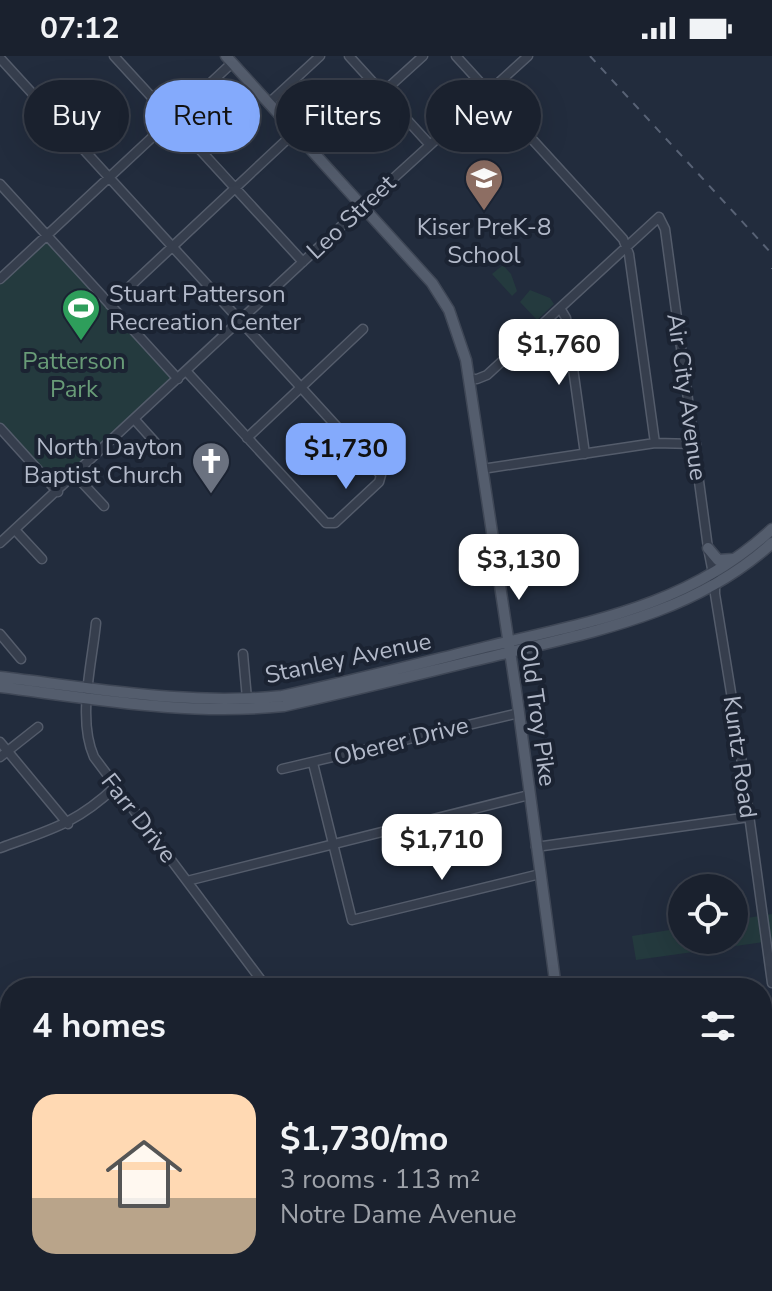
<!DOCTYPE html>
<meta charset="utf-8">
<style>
body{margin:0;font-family:"Nunito Sans",sans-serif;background:#272e3a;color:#f1f3f6;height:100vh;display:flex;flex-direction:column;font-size:30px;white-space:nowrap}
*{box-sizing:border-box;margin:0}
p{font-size:26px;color:#9fa3aa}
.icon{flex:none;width:44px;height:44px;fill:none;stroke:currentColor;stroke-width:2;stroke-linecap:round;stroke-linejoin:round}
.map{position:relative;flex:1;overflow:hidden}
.drawer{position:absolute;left:0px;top:922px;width:772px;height:314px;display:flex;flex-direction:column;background:#1a212e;border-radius:32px 32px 0 0;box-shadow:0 8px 32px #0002,0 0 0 2px #383e4a}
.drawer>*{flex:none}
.banner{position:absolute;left:24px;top:24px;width:724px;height:72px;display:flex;gap:16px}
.buttons{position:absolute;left:668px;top:818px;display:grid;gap:16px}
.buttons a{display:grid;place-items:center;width:80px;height:80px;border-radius:50%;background:#1a212e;box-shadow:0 8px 32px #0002,0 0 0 2px #383e4a;font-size:40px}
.price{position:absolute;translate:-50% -68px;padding:0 18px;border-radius:16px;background:#fff;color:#222;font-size:26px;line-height:52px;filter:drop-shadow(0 2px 4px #0008)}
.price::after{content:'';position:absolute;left:50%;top:48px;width:24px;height:18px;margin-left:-12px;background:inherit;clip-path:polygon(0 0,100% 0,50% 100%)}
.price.selected{background:#84aafc;color:#111}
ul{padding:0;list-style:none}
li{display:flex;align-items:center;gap:24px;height:200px;padding:0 32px}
li span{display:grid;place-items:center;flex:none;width:224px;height:160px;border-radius:24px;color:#555}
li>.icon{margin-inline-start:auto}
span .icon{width:96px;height:96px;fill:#fffc;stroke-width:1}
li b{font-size:34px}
h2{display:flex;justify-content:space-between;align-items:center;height:96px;padding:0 32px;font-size:34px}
.pill{padding:0 28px;border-radius:36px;background:#1a212e;box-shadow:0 8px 32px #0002,0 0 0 2px #383e4a;font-size:28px;line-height:72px}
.pill.selected{background:#84aafc;color:#111}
.status{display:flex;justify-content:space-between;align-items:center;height:56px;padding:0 40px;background:#1a212e;direction:ltr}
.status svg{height:22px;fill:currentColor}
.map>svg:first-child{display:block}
</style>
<div class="status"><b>07:12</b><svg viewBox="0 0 49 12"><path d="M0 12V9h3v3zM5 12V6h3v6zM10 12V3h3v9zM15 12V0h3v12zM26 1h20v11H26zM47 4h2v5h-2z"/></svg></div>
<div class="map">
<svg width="772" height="1235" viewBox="0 0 772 1235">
<rect width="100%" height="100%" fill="#222c3d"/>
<path fill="#243a3e" d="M47,179L178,323L58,436L0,372V223Z
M503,209L511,218L517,235L512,240L492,218Z
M530,234L550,242L554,248L537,264L520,246Z
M772,858V885L636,904L632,880L682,872V884H734V864Z
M429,1226H505L509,1235H429Z"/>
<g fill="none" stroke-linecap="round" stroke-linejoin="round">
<g stroke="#545c6b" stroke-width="11">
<path id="minor" d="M114,0L303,206
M349,0L430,89
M456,0L605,163L623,183L629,198L655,387
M0,2L381,419L379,426L335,467H326L186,315
M269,47L320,0
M315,98L423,0
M0,128L178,323
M0,223L232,7
M110,249L295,76
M560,252L566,262L585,398
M469,323H477L487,319L659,161L665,173L708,492L715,528V538L739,686L772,927
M135,364L162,394
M0,372L58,436
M247,382L363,273
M482,413L655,387L696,388
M75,419L104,450
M16,475L42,503
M0,487L363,150L528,0
M96,567C92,608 77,663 94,701L267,932
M0,578L21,603
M243,598L247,643
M0,686L68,768
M0,701L38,671
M313,707L352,864L540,818
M282,713L519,657
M536,791L749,761
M0,792C49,774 76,768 115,731
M187,825L529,739"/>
</g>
<g stroke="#3f4756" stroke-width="13">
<path id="major" d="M226,0L432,227L449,254L466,304L517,642L556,932
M708,492L718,504L733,503
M0,621C94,632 188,650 282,640C352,625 421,607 490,590C594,565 690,549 772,473
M0,631C95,643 189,660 284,650C356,634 427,616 498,599C596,575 695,557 772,487
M598,1226L599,1235"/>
</g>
<use href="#minor" stroke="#363e4d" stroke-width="8"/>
<use href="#major" stroke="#545d6d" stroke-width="10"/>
<path stroke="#586275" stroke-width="2" stroke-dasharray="8 8" stroke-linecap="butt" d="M590,0L772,198
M772,212V213"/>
</g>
<defs>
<g id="school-pin" transform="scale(2)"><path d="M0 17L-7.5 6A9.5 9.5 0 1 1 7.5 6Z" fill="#8d6e63" stroke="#1b2332"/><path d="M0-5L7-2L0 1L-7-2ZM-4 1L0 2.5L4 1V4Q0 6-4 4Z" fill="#fff"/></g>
<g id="stadium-pin" transform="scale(2)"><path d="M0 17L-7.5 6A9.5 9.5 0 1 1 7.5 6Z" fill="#2e9e5b" stroke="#1b2332"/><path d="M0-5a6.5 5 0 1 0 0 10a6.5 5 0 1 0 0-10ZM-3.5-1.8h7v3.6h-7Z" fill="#fff"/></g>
<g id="church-pin" transform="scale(2)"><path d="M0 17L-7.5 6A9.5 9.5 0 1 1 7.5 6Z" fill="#6b7280" stroke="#1b2332"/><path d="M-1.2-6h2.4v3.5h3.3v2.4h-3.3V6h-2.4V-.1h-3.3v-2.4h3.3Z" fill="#fff"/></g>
</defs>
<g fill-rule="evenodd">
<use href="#school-pin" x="484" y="122"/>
<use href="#stadium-pin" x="81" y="252"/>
<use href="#church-pin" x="211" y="405"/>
</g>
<g text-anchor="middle" stroke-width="8" stroke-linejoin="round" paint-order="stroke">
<g font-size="24" fill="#b2b9c9" stroke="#1b2332">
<text transform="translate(351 161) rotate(-43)" y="8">Leo Street</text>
<text transform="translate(687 341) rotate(82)" y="8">Air City Avenue</text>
<text transform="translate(348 602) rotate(-12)" y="8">Stanley Avenue</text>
<text transform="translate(538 659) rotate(82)" y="8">Old Troy Pike</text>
<text transform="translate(401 685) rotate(-14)" y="8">Oberer Drive</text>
<text transform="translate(740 701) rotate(82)" y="8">Kuntz Road</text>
<text transform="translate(139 762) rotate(52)" y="8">Farr Drive</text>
</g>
<g font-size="24" fill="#b2b9c9" stroke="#1b2332">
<text x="484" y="179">Kiser PreK-8<tspan x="484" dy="28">School</tspan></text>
<text x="109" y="246" text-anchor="start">Stuart Patterson<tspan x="109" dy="28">Recreation Center</tspan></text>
<text x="183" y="399" text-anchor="end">North Dayton<tspan x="183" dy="28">Baptist Church</tspan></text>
</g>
<g font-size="24" fill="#689b77" stroke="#1b2332">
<text x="74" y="313">Patterson<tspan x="74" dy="28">Park</tspan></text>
</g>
</g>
</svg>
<div class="buttons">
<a><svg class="icon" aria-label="locate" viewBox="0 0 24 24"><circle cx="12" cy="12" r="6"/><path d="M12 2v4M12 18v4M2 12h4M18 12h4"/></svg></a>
</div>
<b class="price" style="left:559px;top:331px">$1,760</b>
<b class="price selected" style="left:346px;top:435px">$1,730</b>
<b class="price" style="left:519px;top:546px">$3,130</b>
<b class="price" style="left:442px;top:826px">$1,710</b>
<div class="banner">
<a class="pill">Buy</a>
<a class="pill selected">Rent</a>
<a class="pill">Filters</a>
<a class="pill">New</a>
</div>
<section class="drawer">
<h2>4 homes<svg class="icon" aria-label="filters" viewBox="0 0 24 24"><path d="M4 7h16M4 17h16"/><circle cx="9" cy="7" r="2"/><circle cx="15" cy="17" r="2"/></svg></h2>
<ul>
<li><span style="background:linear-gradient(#ffd9b3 65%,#b9a48a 0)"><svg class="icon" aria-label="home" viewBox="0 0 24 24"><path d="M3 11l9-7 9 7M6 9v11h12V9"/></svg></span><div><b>$1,730/mo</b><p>3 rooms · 113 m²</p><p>Notre Dame Avenue</p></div></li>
</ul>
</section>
</div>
